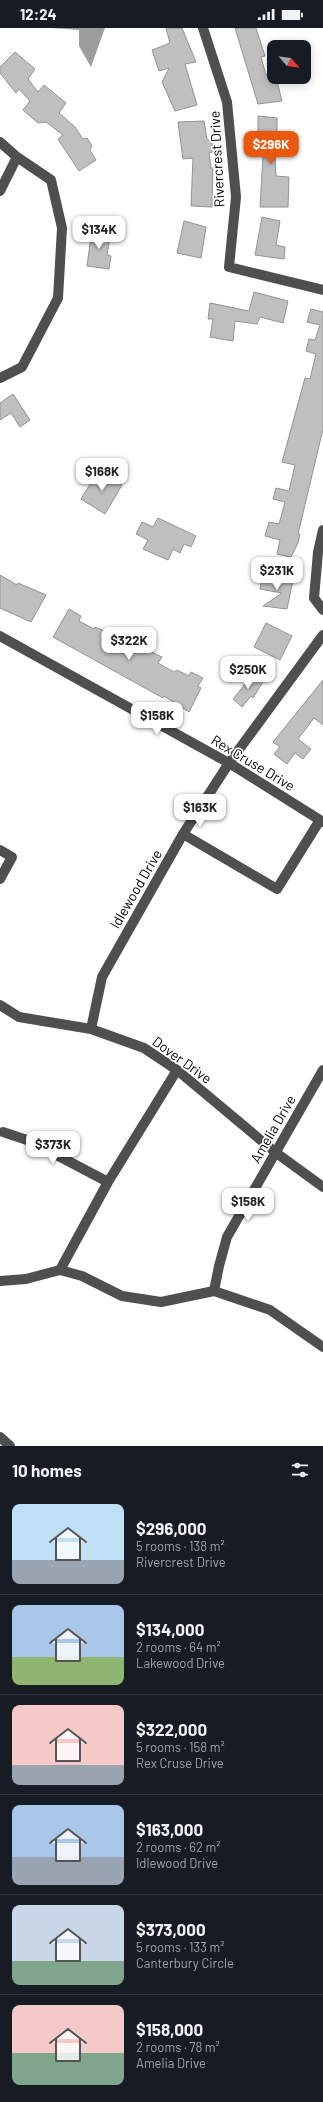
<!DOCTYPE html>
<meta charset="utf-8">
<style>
body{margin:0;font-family:Barlow,sans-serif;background:#20242c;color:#f1f3f6;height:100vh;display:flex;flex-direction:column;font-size:15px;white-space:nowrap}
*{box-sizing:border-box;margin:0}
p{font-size:13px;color:#9ea1a6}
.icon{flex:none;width:22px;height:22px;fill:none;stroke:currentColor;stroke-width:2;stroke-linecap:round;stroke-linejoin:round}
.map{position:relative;height:1418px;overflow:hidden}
.panel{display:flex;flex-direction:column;background:#171b24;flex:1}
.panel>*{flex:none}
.needle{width:26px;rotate:118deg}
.buttons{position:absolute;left:267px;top:12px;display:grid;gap:8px}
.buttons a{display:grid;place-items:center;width:44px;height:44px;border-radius:8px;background:#171b24;box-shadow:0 2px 10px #0003;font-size:20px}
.price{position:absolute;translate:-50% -34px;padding:0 9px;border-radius:8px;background:#fff;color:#222;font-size:13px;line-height:26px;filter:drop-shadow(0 1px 2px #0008)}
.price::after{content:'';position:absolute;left:50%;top:24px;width:12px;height:9px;margin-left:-6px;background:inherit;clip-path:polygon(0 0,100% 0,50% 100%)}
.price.current{background:#ea580c;color:#fff}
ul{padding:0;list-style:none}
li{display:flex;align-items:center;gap:12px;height:100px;padding:0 12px}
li+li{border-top:1px solid #363941}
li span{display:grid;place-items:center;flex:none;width:112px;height:80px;border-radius:8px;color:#555}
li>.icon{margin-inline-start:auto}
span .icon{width:48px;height:48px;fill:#fffc;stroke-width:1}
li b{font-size:17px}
h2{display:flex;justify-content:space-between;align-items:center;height:48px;padding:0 12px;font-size:17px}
.status{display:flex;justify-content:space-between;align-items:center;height:28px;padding:0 20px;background:#171b24;direction:ltr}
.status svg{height:11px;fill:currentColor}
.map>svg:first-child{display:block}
</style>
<div class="status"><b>12:24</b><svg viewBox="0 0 49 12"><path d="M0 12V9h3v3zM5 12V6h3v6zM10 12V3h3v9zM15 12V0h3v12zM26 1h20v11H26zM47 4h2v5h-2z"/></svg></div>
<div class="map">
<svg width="323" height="1418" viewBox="0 0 323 1418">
<rect width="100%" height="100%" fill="#fff"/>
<path fill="#9d9d9d" d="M52,0H105L91,39L79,18V2Z"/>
<path fill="#bfbfbf" stroke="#939393" d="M166,0H182L196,34L185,36L197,77L175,83L162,54L169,40L159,43L152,22L170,15Z
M235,0H256L265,28L261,29L266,47L274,46V49H276L282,73L258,76Z
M15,24L35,41L28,51L38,64L44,57L66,75L59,85L75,99L83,111L87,110L92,118L90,122L96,132L79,143L58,111L63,107L46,94L38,95L23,82L30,73L19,61L16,65L0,45V39Z
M258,88L277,90V114L281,115L283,128H275L276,148L289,149L288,179H260L263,128H258Z
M204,93L207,111L212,115V124L209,125L211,140H213L212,179L191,178L193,130L183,131L178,94Z
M262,189L280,193L276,217L285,219L284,231L255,227Z
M184,193L206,199L201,230L177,225Z
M92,201L111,204L107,227L111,228L109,241L87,238Z
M254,264L288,273L283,295L260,289L257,296L235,293L233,313L210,309L213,291H208L210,275L249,283Z
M311,281L323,284V401L298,506H300L298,515L291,529L277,526L280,512L265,508L269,494L279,496L285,474L273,471L276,460L289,463L295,437L282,434L305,350L310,351L316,326L306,323L309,311L315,312L320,297L307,294Z
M13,366L30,392L20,399L11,385L0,392V375Z
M98,443L122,457L105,486L81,471Z
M158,490L196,508L191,519L184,516L180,525L173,521L168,532L143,521L148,512L136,506L142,494L153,499Z
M0,547L17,557L18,555L46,567L31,594L0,580Z
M262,547L293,552L287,581L263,578L282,565L260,561Z
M69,581L81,588L79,593L94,601L95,599L107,604V603L162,629L158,635L174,644L177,642L189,648L191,644L203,650L198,658L201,660L189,684L164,668L163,670L53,609Z
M266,595L292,608L280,632L254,619Z
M253,646L263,654L253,670L251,668L242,679L233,671Z
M323,652V697L314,690L298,711L311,721L303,731L295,725L287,736L274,726L280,719L273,714Z"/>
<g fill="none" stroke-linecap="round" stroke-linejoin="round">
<path stroke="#4f4f4f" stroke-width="10" d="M203,0L227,74L236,169L229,239L323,262
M0,114L17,129L51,152L62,200L58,270L22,339L0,350
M0,163L17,129
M323,502L318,524L314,570L323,582
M0,608L229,735L323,794
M183,806L277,861L320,792
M0,822L12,829L0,851
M0,977L19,989L91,1001L144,1020L177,1042L275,1124L323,1159
M91,1001L102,949L183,806L229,735L323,607
M3,1104L30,1113L108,1154
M60,1242L108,1154L177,1042
M0,1253L26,1251L60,1242L82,1248L122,1268L161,1274L214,1263L270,1282L323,1319
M214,1263L219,1238L227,1209L323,1042
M0,1409L10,1418"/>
</g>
<g text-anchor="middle" stroke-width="3.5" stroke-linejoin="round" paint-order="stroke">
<g font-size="14" fill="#000" stroke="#fff">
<text transform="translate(217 131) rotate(-93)" y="5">Rivercrest Drive</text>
<text transform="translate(253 735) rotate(31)" y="5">Rex Cruse Drive</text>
<text transform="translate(136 861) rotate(-60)" y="5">Idlewood Drive</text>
<text transform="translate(182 1032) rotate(36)" y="5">Dover Drive</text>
<text transform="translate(273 1101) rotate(-60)" y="5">Amelia Drive</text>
</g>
</g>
</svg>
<div class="buttons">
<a><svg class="needle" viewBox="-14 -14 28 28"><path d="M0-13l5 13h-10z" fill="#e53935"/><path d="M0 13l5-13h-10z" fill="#9ea1a6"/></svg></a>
</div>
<b class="price current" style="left:271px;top:137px">$296K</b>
<b class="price" style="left:99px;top:222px">$134K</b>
<b class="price" style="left:102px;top:464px">$168K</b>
<b class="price" style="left:277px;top:563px">$231K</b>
<b class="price" style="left:129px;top:633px">$322K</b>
<b class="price" style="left:248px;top:662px">$250K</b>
<b class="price" style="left:157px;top:708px">$158K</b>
<b class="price" style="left:200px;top:800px">$163K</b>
<b class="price" style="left:53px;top:1137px">$373K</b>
<b class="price" style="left:248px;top:1194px">$158K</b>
</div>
<section class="panel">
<h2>10 homes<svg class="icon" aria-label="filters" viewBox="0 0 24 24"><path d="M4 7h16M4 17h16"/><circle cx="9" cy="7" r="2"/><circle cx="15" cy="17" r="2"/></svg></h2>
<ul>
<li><span style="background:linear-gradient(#bfe0f5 70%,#9aa5b1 0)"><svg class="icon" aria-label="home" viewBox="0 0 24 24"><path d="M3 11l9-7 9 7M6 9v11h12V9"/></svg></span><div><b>$296,000</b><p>5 rooms · 138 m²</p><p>Rivercrest Drive</p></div></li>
<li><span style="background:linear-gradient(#a9c7e8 65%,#8fb573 0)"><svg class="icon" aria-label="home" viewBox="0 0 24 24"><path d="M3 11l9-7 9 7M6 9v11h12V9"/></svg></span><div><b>$134,000</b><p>2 rooms · 64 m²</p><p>Lakewood Drive</p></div></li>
<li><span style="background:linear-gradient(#f6c9c9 75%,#9aa5b1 0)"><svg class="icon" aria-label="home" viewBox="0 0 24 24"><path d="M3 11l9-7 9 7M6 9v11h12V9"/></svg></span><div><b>$322,000</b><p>5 rooms · 158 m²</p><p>Rex Cruse Drive</p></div></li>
<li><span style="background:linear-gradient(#a9c7e8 65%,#9aa5b1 0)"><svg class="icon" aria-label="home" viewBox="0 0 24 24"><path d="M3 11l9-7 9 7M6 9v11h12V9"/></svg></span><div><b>$163,000</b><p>2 rooms · 62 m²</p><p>Idlewood Drive</p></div></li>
<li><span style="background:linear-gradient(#c9d6e8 70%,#7fa58c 0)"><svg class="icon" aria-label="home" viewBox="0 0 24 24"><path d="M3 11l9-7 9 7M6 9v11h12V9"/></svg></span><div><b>$373,000</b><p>5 rooms · 133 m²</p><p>Canterbury Circle</p></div></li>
<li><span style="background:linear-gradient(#f6c9c9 60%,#7fa58c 0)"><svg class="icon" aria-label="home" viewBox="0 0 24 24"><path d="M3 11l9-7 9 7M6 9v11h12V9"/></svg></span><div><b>$158,000</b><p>2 rooms · 78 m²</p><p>Amelia Drive</p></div></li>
</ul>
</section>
